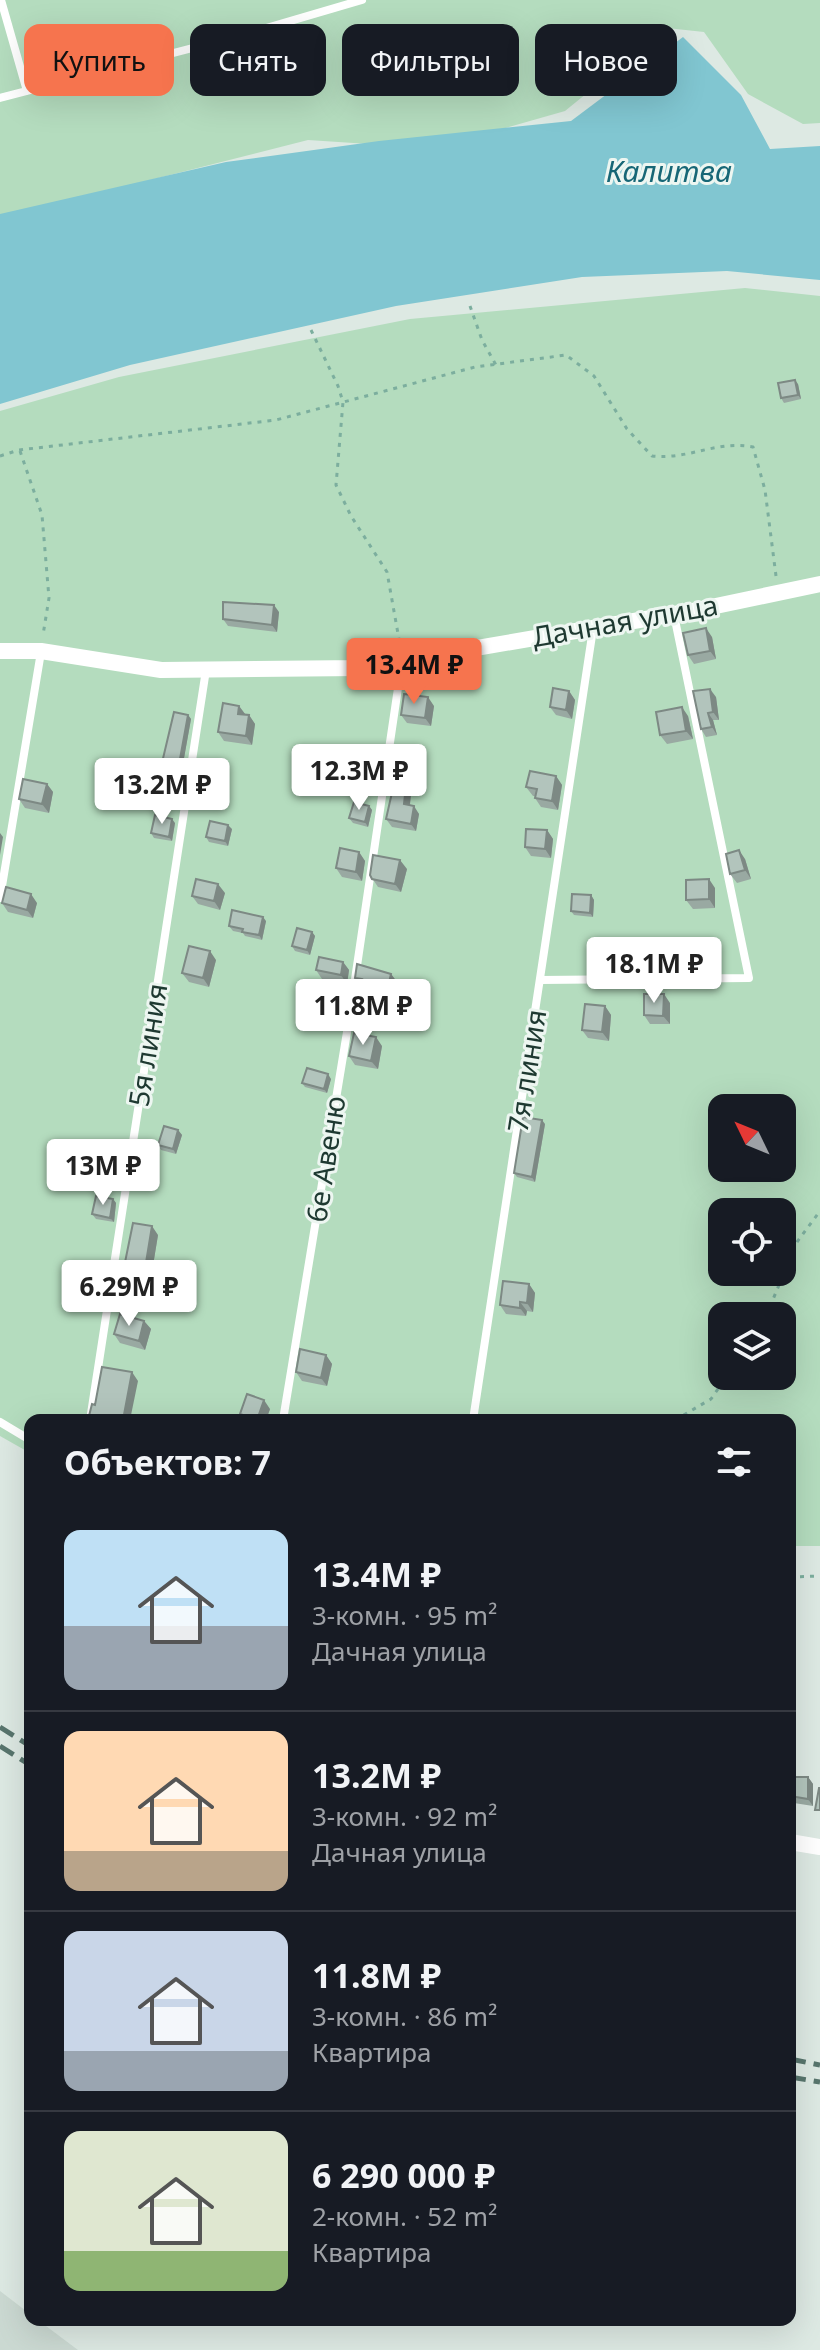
<!DOCTYPE html>
<html lang="ru">
<meta charset="utf-8">
<style>
body{margin:0;font-family:"Noto Sans",sans-serif;background:#20242c;color:#f1f3f6;height:100vh;display:flex;flex-direction:column;font-size:30px;white-space:nowrap}
*{box-sizing:border-box;margin:0}
p{font-size:26px;color:#9ea1a6}
.icon{flex:none;width:44px;height:44px;fill:none;stroke:currentColor;stroke-width:2;stroke-linecap:round;stroke-linejoin:round}
.map{position:relative;flex:1;overflow:hidden}
.drawer{position:absolute;left:24px;top:1414px;width:772px;height:912px;display:flex;flex-direction:column;background:#171b24;border-radius:16px;box-shadow:0 8px 32px #0002}
.drawer>*{flex:none}
.banner{position:absolute;left:24px;top:24px;width:772px;height:72px;display:flex;gap:16px}
.needle{width:52px;rotate:313deg}
.buttons{position:absolute;left:708px;top:1094px;display:grid;gap:16px}
.buttons a{display:grid;place-items:center;width:88px;height:88px;border-radius:16px;background:#171b24;box-shadow:0 8px 32px #0002;font-size:40px}
.price{position:absolute;translate:-50% -68px;padding:0 18px;border-radius:8px;background:#fff;color:#222;font-size:26px;line-height:52px;filter:drop-shadow(0 2px 4px #0008)}
.price::after{content:'';position:absolute;left:50%;top:48px;width:24px;height:18px;margin-left:-12px;background:inherit;clip-path:polygon(0 0,100% 0,50% 100%)}
.price.on{background:#f6744e;color:#111}
ul{padding:0;list-style:none}
li{display:flex;align-items:center;gap:24px;height:200px;padding:0 40px}
li+li{border-top:2px solid #363941}
li span{display:grid;place-items:center;flex:none;width:224px;height:160px;border-radius:16px;color:#555}
li>.icon{margin-inline-start:auto}
span .icon{width:96px;height:96px;fill:#fffc;stroke-width:1}
li b{font-size:34px}
h2{display:flex;justify-content:space-between;align-items:center;height:96px;padding:0 40px;font-size:34px}
.tag{padding:0 28px;border-radius:16px;background:#171b24;box-shadow:0 8px 32px #0002;font-size:28px;line-height:72px}
.tag.on{background:#f6744e;color:#111}
.map>svg:first-child{display:block}
</style>
<div class="map">
<svg width="820" height="2350" viewBox="0 0 820 2350">
<rect width="100%" height="100%" fill="#dde9e3"/>
<path fill="#cbd9d2" d="M0,2291L30,2314V2320H38L78,2350H0Z"/>
<path fill="#b4dcbe" fill-rule="evenodd" d="M0,0H820V123L803,124L748,94L704,32L667,28L565,111L450,144L384,145L308,140L0,218Z
M745,288L820,296V1546H790V1420H30V1453L0,1436V411L119,377L410,319ZM722,1108H782V1168H722ZM722,1212H782V1272H722ZM722,1316H782V1376H722Z"/>
<path fill="#81c6d1" d="M683,37L741,95L770,149L820,146V280L727,271L582,277L396,306L130,365L0,404V214L226,162L379,141L571,121Z"/>
<g fill="none" stroke-linecap="round" stroke-linejoin="round">
<path stroke="#7cae9e" stroke-width="3" stroke-dasharray="4 6" stroke-linecap="butt" d="M470,306L482,340L496,365
M311,330L338,386L343,402L336,485L351,516L387,572L400,645
M20,451L42,515L49,598L43,635
M0,456L19,450L276,420L475,367L566,355L594,376L627,429L652,456C689,460 716,440 753,447L765,490L776,576
M766,1316L797,1242L820,1211
M675,1420L711,1399L727,1376
M790,1577L820,1576"/>
<path stroke="#fff" stroke-width="8" d="M1,0L27,91
M0,98L239,36L362,0
M0,898L41,652
M540,980L749,978L674,615
M90,1420L206,670
M283,1420L349,1020L402,661
M473,1420L593,629
M0,1422L30,1440"/>
<path stroke="#fff" stroke-width="16" d="M0,651H41L161,670L360,668L692,611L820,584
M790,1842L820,1847"/>
<path stroke="#58756d" stroke-width="5" stroke-dasharray="16 8" stroke-linecap="butt" d="M0,1727L30,1746
M0,1746L30,1765
M790,2059L820,2065
M790,2077L820,2082"/>
</g>
<path fill="#99a9a2" d="M798,384L801,399L784,403L781,398Z
M279,612L277,632L228,626L223,619Z
M712,637L716,659L694,664L688,655Z
M569,691L575,700L572,719L556,715L550,707Z
M716,697L719,720H713L717,735L706,737L701,729Z
M239,706L245,714L249,715L255,724L252,745L224,741L218,732Z
M434,706L431,726L407,723L401,715Z
M188,715L191,719L181,775L164,772L161,767Z
M688,716L693,739L667,744L660,735Z
M409,748L415,757L410,805L419,814L416,831L392,827L386,819L397,770L392,764Z
M556,776L562,785L558,810L541,807L535,798V796H533L526,787Z
M47,784L53,792L49,813L25,808L19,799Z
M369,806L372,810L368,827L353,823L349,818Z
M175,823L172,841L154,838L151,833Z
M232,829L228,846L209,842L206,837Z
M547,830L553,839L551,858L531,856L525,847Z
M359,852L365,861L362,881L342,877L336,868Z
M745,859L751,879L737,883L730,874Z
M407,869L401,892L378,887L370,875Z
M715,888V908L693,909L686,900Z
M225,893L220,910L198,904L192,896Z
M591,895L594,900L593,917L574,915L571,911Z
M2,903H37L33,918L8,912Z
M266,921L262,940L245,936L243,933L233,931L229,926Z
M312,932L315,936L310,955L295,951L292,946Z
M721,947V963H700L697,958Z
M216,960L209,987L189,982L182,973Z
M343,962L349,970L347,984L322,979L316,970Z
M391,974L397,982L393,1000L367,993L355,978Z
M670,1003V1024H650L644,1015Z
M605,1006L611,1015L609,1041L588,1038L582,1030Z
M382,1046L378,1069L355,1065L349,1056Z
M331,1079L327,1093L305,1087L302,1083Z
M545,1124L535,1182L517,1177L514,1173Z
M178,1130L182,1135L176,1154L161,1150L158,1145Z
M124,1152L122,1168L102,1165L99,1161Z
M113,1199L116,1203L114,1222L96,1219L92,1214Z
M158,1235L148,1296L127,1290L121,1282Z
M529,1284L535,1293L533,1312L527,1311L526,1316L506,1314L500,1305Z
M144,1321L151,1329L145,1350L120,1343L114,1334Z
M326,1355L332,1364L327,1386L302,1381L296,1372Z
M270,1409L266,1420H244L240,1414Z
M790,1777H808L813,1784V1806L794,1803L790,1813Z"/>
<path fill="#7d8984" d="M795,380L798,384L801,399L798,395Z
M274,605L279,612L277,632L272,625Z
M706,628L712,637L716,659L710,651Z
M710,689L716,697L719,720L713,712Z
M569,691L575,700L572,719L566,710Z
M428,697L434,706L431,726L425,718Z
M239,706L245,714H238Z
M682,707L688,716L693,739L686,731Z
M708,713L713,720L717,735L712,727Z
M188,715L191,719L181,775L178,770Z
M249,715L255,724L252,745L246,736Z
M409,748L415,757L413,775L407,766Z
M408,767L413,775L409,812L404,804Z
M556,776L562,785L558,810L552,801Z
M47,784L53,792L49,813L42,804Z
M369,806L372,810L368,827L365,822Z
M414,806L419,814L416,831L411,824Z
M172,819L175,823L172,841L169,837Z
M228,825L232,829L228,846L225,841Z
M547,830L553,839L551,858L545,849Z
M0,833L3,837L0,855Z
M739,850L745,859L751,879L745,870Z
M359,852L365,861L362,881L356,872Z
M400,860L407,869L401,892L395,884Z
M709,879L715,888V908L709,899Z
M218,884L225,893L220,910L214,901Z
M31,894L37,903L33,918L27,910Z
M591,895L594,900L593,917L590,913Z
M263,917L266,921L262,940L259,935Z
M312,932L315,936L310,955L307,950Z
M718,943L721,947V963L718,958Z
M210,951L216,960L209,987L203,978Z
M343,962L349,970L347,984L341,975Z
M391,974L397,982L393,1000L387,991Z
M664,994L670,1003V1024L663,1016Z
M605,1006L611,1015L609,1041L602,1032Z
M376,1037L382,1046L378,1069L371,1061Z
M328,1074L331,1079L327,1093L324,1089Z
M542,1120L545,1124L535,1182L532,1177Z
M178,1130L182,1135L176,1154L173,1149Z
M121,1148L124,1152L122,1168L119,1164Z
M113,1199L116,1203L114,1222L110,1218Z
M152,1226L158,1235L148,1296L142,1287Z
M529,1284L535,1293L533,1312L527,1303Z
M520,1302L527,1311L526,1316L520,1308Z
M144,1321L151,1329L145,1350L139,1341Z
M326,1355L332,1364L327,1386L321,1378Z
M132,1372L138,1381L130,1420H123Z
M264,1400L270,1409L266,1420H257Z
M808,1777L813,1784V1806L808,1799Z
M790,1797L794,1803L790,1813Z"/>
<path fill="#b2c4bc" stroke="#7d8984" stroke-width="2" d="M795,380L798,395L781,398L778,383Z
M223,602L274,605L272,625L223,619Z
M706,628L710,651L688,655L683,633Z
M553,688L569,691L566,710L550,707Z
M710,689L713,712L708,713L712,727L701,729L693,691Z
M404,694L428,697L425,718L401,715Z
M223,703L239,706L238,714L249,715L246,736L218,732Z
M682,707L686,731L660,735L656,712Z
M174,712L188,715L178,770L161,767Z
M395,747L409,748L407,766L392,764Z
M398,766L408,767L404,804L414,806L411,824L386,819Z
M530,771L556,776L552,801L535,798L537,789L526,787Z
M23,779L47,784L42,804L19,799Z
M354,802L369,806L365,822L349,818Z
M155,815L172,819L169,837L151,833Z
M210,821L228,825L225,841L206,837Z
M526,829L547,830L545,849L525,847Z
M340,848L359,852L356,872L336,868Z
M739,850L745,870L730,874L726,854Z
M373,855L400,860L395,884L372,879L370,875Z
M196,879L218,884L214,901L192,896Z
M709,879V899L686,900V880Z
M6,887L31,894L27,910L2,903Z
M572,894L591,895L590,913L571,911Z
M232,910L263,917L259,935L242,932L243,929L229,926Z
M297,928L312,932L307,950L292,946Z
M698,943H718V958H697Z
M189,946L210,951L203,978L182,973Z
M319,957L343,962L341,975L316,970Z
M357,964L391,974L387,991L360,984L362,979L355,978Z
M644,994H664L663,1016L644,1015Z
M585,1004L605,1006L602,1032L582,1030Z
M354,1033L376,1037L371,1061L349,1056Z
M307,1068L328,1074L324,1089L302,1083Z
M523,1117L542,1120L532,1177L514,1173Z
M164,1126L178,1130L173,1149L158,1145Z
M102,1145L121,1148L119,1164L99,1161Z
M96,1196L113,1199L110,1218L92,1214Z
M133,1223L152,1226L142,1287L121,1282Z
M503,1281L529,1284L527,1303L520,1302V1308L500,1305Z
M120,1314L144,1321L139,1341L114,1334Z
M300,1349L326,1355L321,1378L296,1372Z
M102,1367L132,1372L123,1420H125H88L92,1404L95,1405Z
M247,1394L264,1400L257,1420L240,1414Z
M790,1777H808V1799L790,1796Z
M819,1788H820V1810H815Z"/>
<g text-anchor="middle" stroke-width="6" stroke-linejoin="round" paint-order="stroke">
<g font-size="28" fill="#1e3931" stroke="#edf6f1">
<text transform="translate(625 621) rotate(-10)" y="10">Дачная улица</text>
<text transform="translate(148 1045) rotate(-81)" y="10">5я линия</text>
<text transform="translate(527 1071) rotate(-81)" y="10">7я линия</text>
<text transform="translate(326 1159) rotate(-81)" y="10">6е Авеню</text>
</g>
<g font-size="30" font-style="italic" fill="#176776" stroke="#edf6f1">
<text x="669" y="182">Калитва</text>
</g>
</g>
</svg>
<div class="buttons">
<a><svg class="needle" viewBox="-14 -14 28 28"><path d="M0-13l5 13h-10z" fill="#e53935"/><path d="M0 13l5-13h-10z" fill="#9ea1a6"/></svg></a>
<a><svg class="icon" aria-label="locate" viewBox="0 0 24 24"><circle cx="12" cy="12" r="6"/><path d="M12 2v4M12 18v4M2 12h4M18 12h4"/></svg></a>
<a><svg class="icon" aria-label="layers" viewBox="0 0 24 24"><path d="M12 4l9 5-9 5-9-5zM3 14l9 5 9-5"/></svg></a>
</div>
<b class="price on" style="left:414px;top:706px">13.4M ₽</b>
<b class="price" style="left:359px;top:812px">12.3M ₽</b>
<b class="price" style="left:162px;top:826px">13.2M ₽</b>
<b class="price" style="left:654px;top:1005px">18.1M ₽</b>
<b class="price" style="left:363px;top:1047px">11.8M ₽</b>
<b class="price" style="left:103px;top:1207px">13M ₽</b>
<b class="price" style="left:129px;top:1328px">6.29M ₽</b>
<div class="banner">
<a class="tag on">Купить</a>
<a class="tag">Снять</a>
<a class="tag">Фильтры</a>
<a class="tag">Новое</a>
</div>
<section class="drawer">
<h2>Объектов: 7<svg class="icon" aria-label="filters" viewBox="0 0 24 24"><path d="M4 7h16M4 17h16"/><circle cx="9" cy="7" r="2"/><circle cx="15" cy="17" r="2"/></svg></h2>
<ul>
<li><span style="background:linear-gradient(#bfe0f5 60%,#9aa5b1 0)"><svg class="icon" aria-label="home" viewBox="0 0 24 24"><path d="M3 11l9-7 9 7M6 9v11h12V9"/></svg></span><div><b>13.4M ₽</b><p>3-комн. · 95 m²</p><p>Дачная улица</p></div></li>
<li><span style="background:linear-gradient(#ffd9b3 75%,#b9a48a 0)"><svg class="icon" aria-label="home" viewBox="0 0 24 24"><path d="M3 11l9-7 9 7M6 9v11h12V9"/></svg></span><div><b>13.2M ₽</b><p>3-комн. · 92 m²</p><p>Дачная улица</p></div></li>
<li><span style="background:linear-gradient(#c9d6e8 75%,#9aa5b1 0)"><svg class="icon" aria-label="home" viewBox="0 0 24 24"><path d="M3 11l9-7 9 7M6 9v11h12V9"/></svg></span><div><b>11.8M ₽</b><p>3-комн. · 86 m²</p><p>Квартира</p></div></li>
<li><span style="background:linear-gradient(#dfe7d0 75%,#8fb573 0)"><svg class="icon" aria-label="home" viewBox="0 0 24 24"><path d="M3 11l9-7 9 7M6 9v11h12V9"/></svg></span><div><b>6 290 000 ₽</b><p>2-комн. · 52 m²</p><p>Квартира</p></div></li>
</ul>
</section>
</div>
